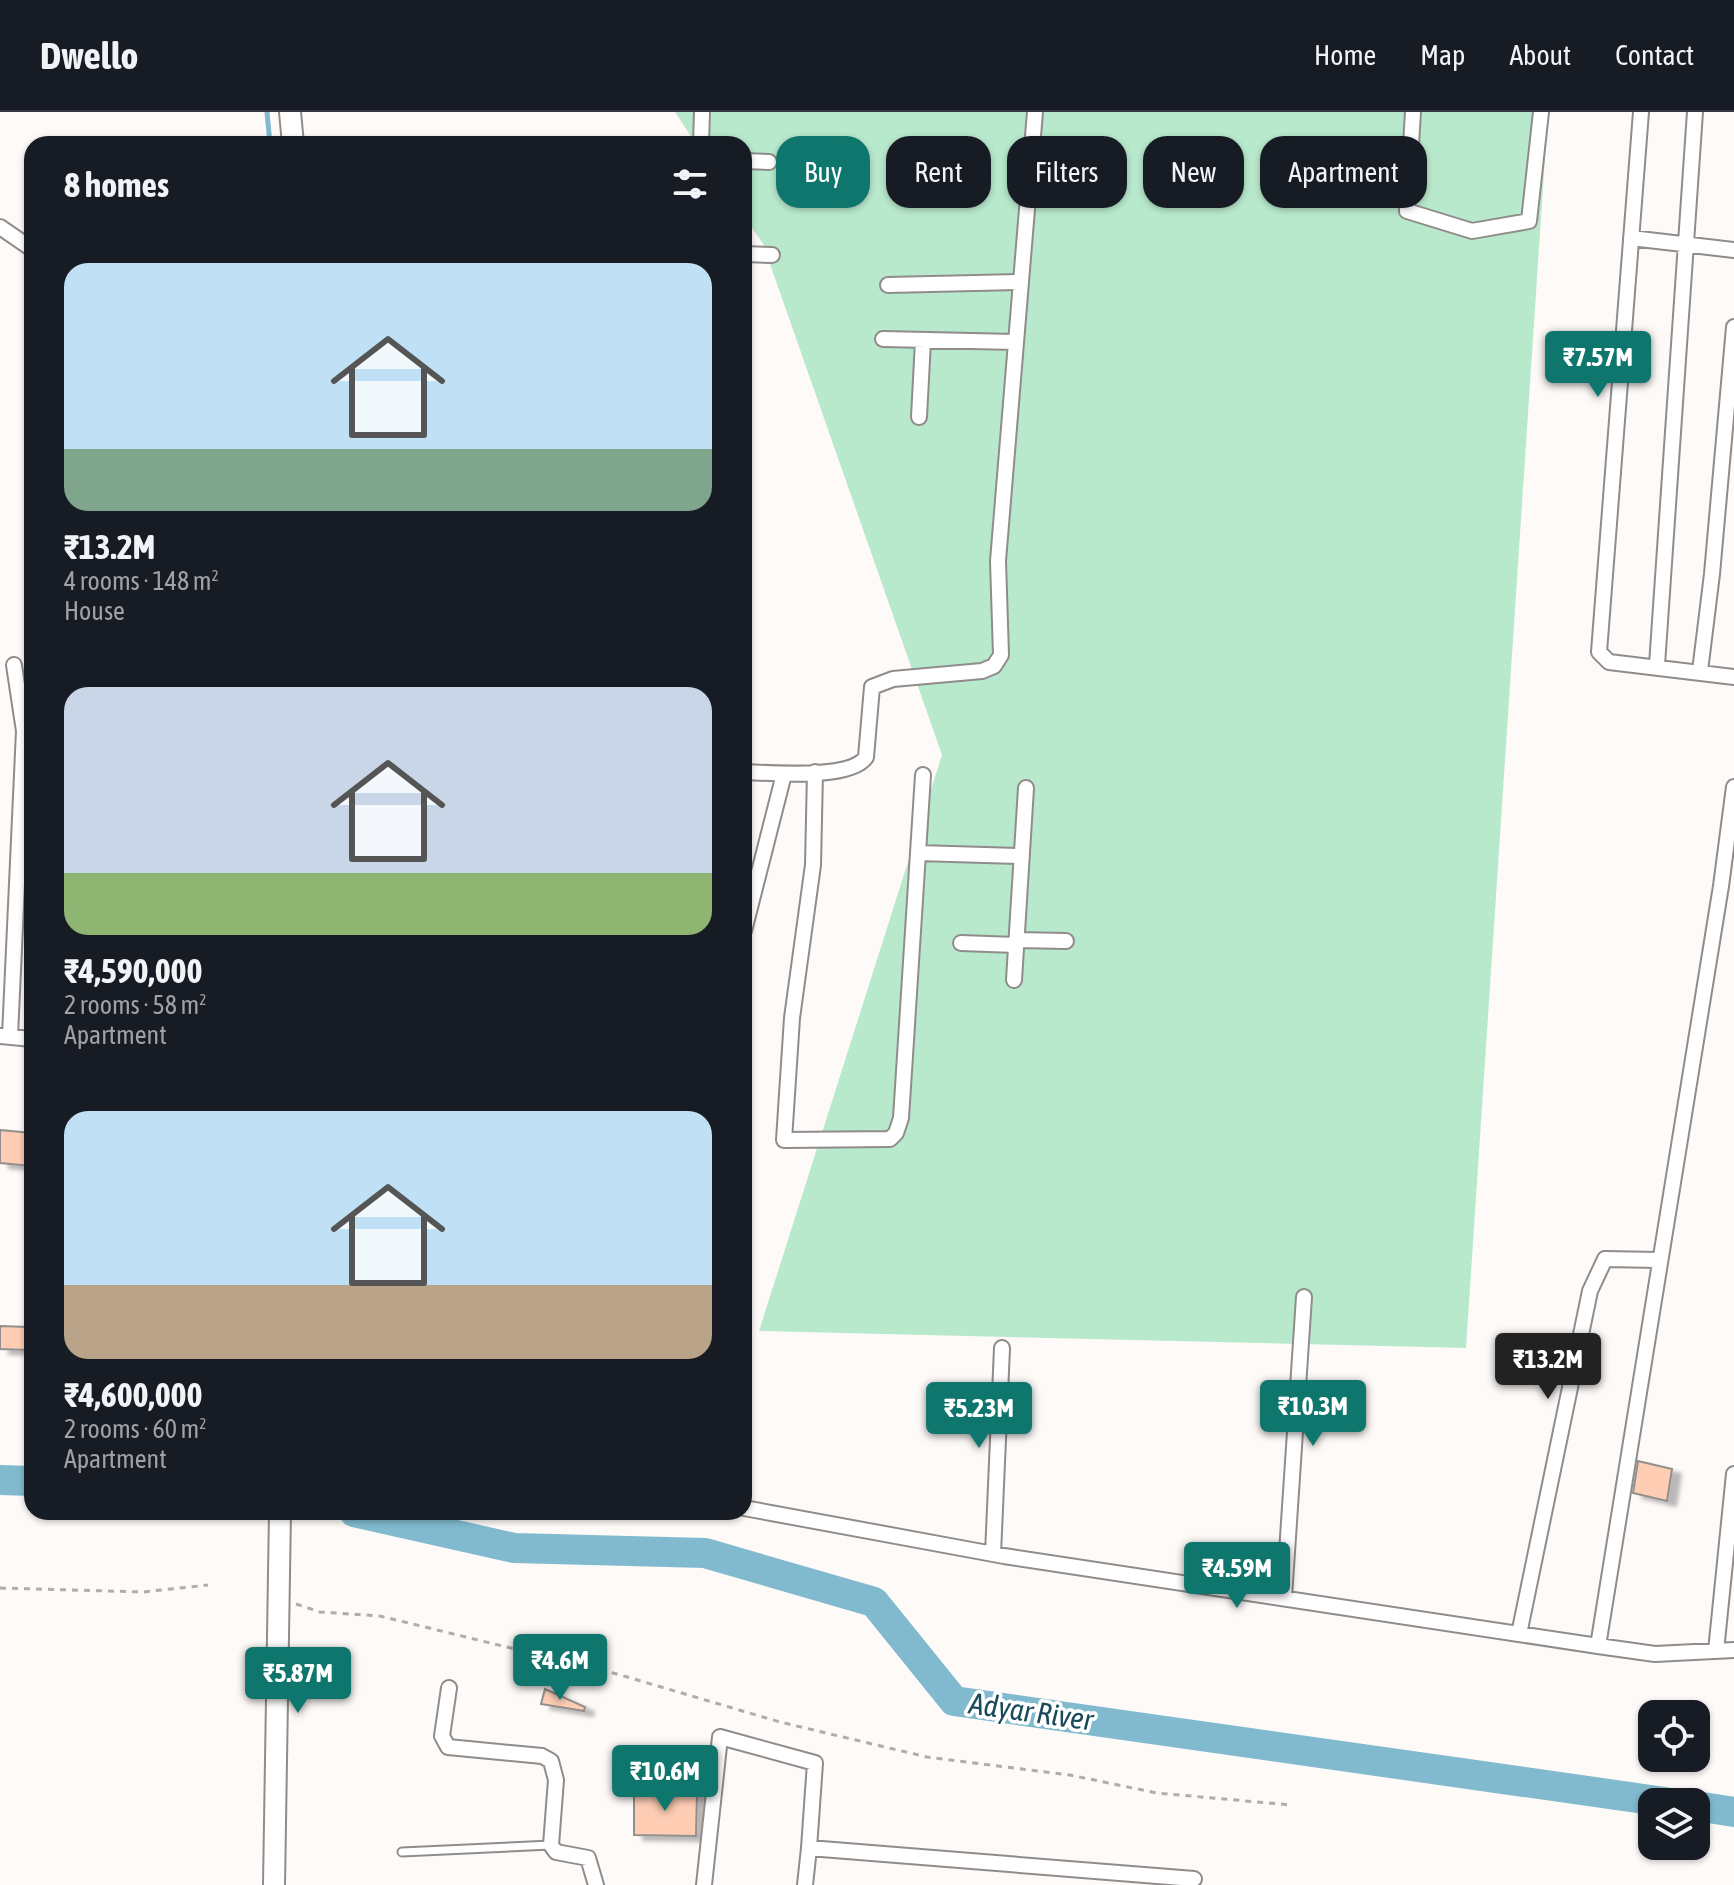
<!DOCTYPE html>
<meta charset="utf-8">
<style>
body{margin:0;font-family:"Asap Condensed",sans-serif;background:#20242c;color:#f1f3f6;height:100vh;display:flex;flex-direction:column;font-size:30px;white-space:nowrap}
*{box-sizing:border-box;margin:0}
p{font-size:26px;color:#9ea1a6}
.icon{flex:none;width:44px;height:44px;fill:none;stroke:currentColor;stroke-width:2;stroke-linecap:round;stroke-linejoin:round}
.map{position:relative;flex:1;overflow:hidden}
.details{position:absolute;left:24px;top:24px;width:728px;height:1384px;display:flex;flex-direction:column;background:#171b24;border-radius:24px;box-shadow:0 2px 6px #0004}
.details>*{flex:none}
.guide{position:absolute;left:776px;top:24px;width:760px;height:72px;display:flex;gap:16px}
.fabs{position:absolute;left:1638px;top:1588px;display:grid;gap:16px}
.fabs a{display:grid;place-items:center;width:72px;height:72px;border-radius:16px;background:#171b24;box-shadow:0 2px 6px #0004;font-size:40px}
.price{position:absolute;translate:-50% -68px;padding:0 18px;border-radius:8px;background:#0f766e;color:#fff;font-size:26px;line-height:52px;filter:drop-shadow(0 2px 4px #0008)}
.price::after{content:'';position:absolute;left:50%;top:48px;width:24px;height:18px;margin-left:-12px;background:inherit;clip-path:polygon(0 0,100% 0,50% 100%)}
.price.active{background:#222;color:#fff}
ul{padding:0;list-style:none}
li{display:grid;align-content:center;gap:16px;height:424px;padding:0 40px}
li span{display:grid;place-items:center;height:248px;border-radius:24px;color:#555}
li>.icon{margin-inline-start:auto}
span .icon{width:144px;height:144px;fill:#fffc;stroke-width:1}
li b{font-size:34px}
h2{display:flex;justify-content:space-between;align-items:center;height:96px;padding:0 40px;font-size:34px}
.tag{padding:0 28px;border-radius:24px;background:#171b24;box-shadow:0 2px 6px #0004;font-size:28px;line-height:72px}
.tag.active{background:#0f766e;color:#fff}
header{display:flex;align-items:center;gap:48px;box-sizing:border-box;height:112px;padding:0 40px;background:#171b24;border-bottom:2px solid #363941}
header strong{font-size:38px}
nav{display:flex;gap:44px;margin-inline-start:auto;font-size:28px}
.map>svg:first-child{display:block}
</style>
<header>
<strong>Dwello</strong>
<nav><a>Home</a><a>Map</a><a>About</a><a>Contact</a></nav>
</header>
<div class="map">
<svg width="1734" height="1773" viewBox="0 0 1734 1773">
<defs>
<filter id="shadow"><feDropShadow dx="9" dy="5" stdDeviation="2" flood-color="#0004"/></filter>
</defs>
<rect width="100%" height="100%" fill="#fdfaf8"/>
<path fill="#b8e9cd" d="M675,0H1548L1466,1236L759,1219L942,643L763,132L744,104V32H696Z"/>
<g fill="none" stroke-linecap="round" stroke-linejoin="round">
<path stroke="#81bace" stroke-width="5" d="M267,0L270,32"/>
<path stroke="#81bace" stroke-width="30" d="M0,1368L32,1369
M354,1400L514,1436L705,1441L874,1490L954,1589L1665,1690
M1696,1694L1734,1700"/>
</g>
<path fill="#fecdb4" stroke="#928f8d" stroke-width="2" filter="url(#shadow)" d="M0,1018L32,1021V1054L0,1051Z
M0,1214L28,1215V1238L0,1237Z
M1638,1349L1672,1357L1667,1389L1633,1381Z
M545,1577L585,1595L584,1599L541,1592Z
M634,1679L697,1680L696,1724L634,1723Z"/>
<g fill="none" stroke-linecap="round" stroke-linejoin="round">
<g stroke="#908c8b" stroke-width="11">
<path id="lane" d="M402,1740L551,1733"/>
</g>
<g stroke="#908c8b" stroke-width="18">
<path id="street" d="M1413,0L1407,99L1472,119L1529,109L1541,0
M1641,0L1599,540L1609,550L1734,565
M701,32L702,0
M744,49L769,50
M0,115L32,137
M1631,126L1734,138
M744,142L772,143
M888,173L1020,170
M883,227L1015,230
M919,305L923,229
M1657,553L1695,0
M1700,559L1712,462L1734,215
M744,660C771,661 851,668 866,645L872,575L893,567L982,559L994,554L1001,543L998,449L1035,0
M815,660L813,753L792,906L784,1028L890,1027L896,1021L901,1006L923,663
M918,741L1022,744
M744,819L784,662
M1016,828L1066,829
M961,831L1016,833
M1014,868L1026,676
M1,924L32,927
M10,924L24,619L14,553
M744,1396L1004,1444L1598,1534L1655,1542L1734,1538
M993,1442L1002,1236
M1284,1485L1304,1185
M1519,1522L1590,1179L1605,1147L1659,1148
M1598,1534L1721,774L1734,675
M1716,1539L1734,1362
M449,1576L442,1624L448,1635L542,1644L551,1649L556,1668L551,1733L556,1740L588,1746L596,1773
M704,1773L720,1625L815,1651L809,1736
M805,1773L809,1736L1194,1767"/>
</g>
<g stroke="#908c8b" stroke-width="24">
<path id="secondary" d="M290,0L293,32
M274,1773L280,1400"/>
</g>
<path stroke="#afadab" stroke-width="3" stroke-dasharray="6 6" stroke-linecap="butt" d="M0,1476L143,1480L208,1473
M296,1492L320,1500L380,1504L617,1562L780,1610L927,1645L1070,1663L1157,1681L1291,1693"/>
<use href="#lane" stroke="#fff" stroke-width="7"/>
<use href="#street" stroke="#fff" stroke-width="14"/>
<use href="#secondary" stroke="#fff" stroke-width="20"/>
</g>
<g text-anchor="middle" stroke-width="7" stroke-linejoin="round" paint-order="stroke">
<g font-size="30" font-style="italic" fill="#1b4b5a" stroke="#fff">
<text transform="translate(1031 1600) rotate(8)" y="10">Adyar River</text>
</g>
</g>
</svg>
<div class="fabs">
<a><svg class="icon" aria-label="locate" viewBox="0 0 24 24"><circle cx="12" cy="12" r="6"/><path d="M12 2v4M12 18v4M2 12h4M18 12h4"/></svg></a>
<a><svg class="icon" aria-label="layers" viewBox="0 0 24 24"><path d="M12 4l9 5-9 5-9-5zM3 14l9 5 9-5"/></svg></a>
</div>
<b class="price" style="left:1598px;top:287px">₹7.57M</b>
<b class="price active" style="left:1548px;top:1289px">₹13.2M</b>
<b class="price" style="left:1313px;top:1336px">₹10.3M</b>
<b class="price" style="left:979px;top:1338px">₹5.23M</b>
<b class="price" style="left:1237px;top:1498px">₹4.59M</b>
<b class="price" style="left:560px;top:1590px">₹4.6M</b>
<b class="price" style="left:298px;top:1603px">₹5.87M</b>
<b class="price" style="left:665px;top:1701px">₹10.6M</b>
<div class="guide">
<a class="tag active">Buy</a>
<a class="tag">Rent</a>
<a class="tag">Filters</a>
<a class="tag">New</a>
<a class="tag">Apartment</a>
</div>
<section class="details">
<h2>8 homes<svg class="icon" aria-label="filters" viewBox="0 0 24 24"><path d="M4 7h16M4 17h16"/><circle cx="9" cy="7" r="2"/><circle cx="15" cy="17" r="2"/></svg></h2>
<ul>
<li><span style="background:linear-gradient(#bfe0f5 75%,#7fa58c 0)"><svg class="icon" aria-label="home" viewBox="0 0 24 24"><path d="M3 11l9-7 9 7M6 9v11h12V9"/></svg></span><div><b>₹13.2M</b><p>4 rooms · 148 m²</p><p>House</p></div></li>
<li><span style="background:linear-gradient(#c9d6e8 75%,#8fb573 0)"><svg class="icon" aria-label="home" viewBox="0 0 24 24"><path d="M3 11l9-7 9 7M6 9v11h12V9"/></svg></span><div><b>₹4,590,000</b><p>2 rooms · 58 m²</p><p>Apartment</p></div></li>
<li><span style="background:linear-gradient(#bfe0f5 70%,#b9a48a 0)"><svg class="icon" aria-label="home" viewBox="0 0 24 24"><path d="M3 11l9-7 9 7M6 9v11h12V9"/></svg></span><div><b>₹4,600,000</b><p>2 rooms · 60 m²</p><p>Apartment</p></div></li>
</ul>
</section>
</div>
